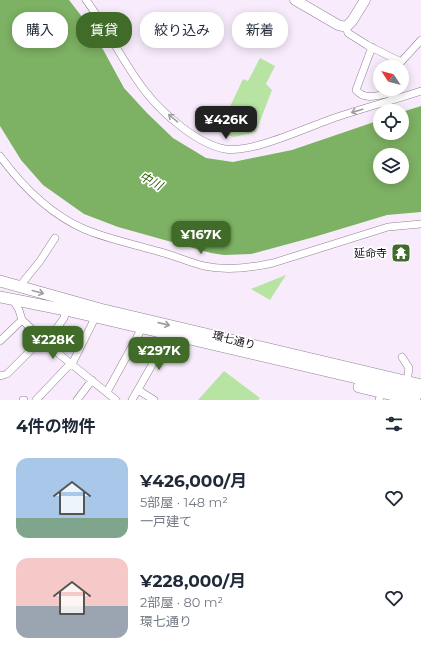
<!DOCTYPE html>
<html lang="ja">
<meta charset="utf-8">
<style>
body{margin:0;font-family:Montserrat,"Noto Sans JP",sans-serif;background:#f6f6f7;color:#1f2937;height:100vh;display:flex;flex-direction:column;font-size:15px;white-space:nowrap}
*{box-sizing:border-box;margin:0}
p{font-size:13px;color:#747a83}
.icon{flex:none;width:22px;height:22px;fill:none;stroke:currentColor;stroke-width:2;stroke-linecap:round;stroke-linejoin:round}
.map{position:relative;height:400px;overflow:hidden}
.sheet{display:flex;flex-direction:column;background:#fff;flex:1}
.sheet>*{flex:none}
.hud{position:absolute;left:12px;top:12px;width:397px;height:36px;display:flex;gap:8px}
.needle{width:26px;rotate:306deg}
.buttons{position:absolute;left:373px;top:60px;display:grid;gap:8px}
.buttons a{display:grid;place-items:center;width:36px;height:36px;border-radius:50%;background:#fff;box-shadow:0 2px 10px #0003;font-size:20px}
.price{position:absolute;translate:-50% -34px;padding:0 9px;border-radius:8px;background:#406b28;color:#fff;font-size:13px;line-height:26px;filter:drop-shadow(0 1px 2px #0008)}
.price::after{content:'';position:absolute;left:50%;top:24px;width:12px;height:9px;margin-left:-6px;background:inherit;clip-path:polygon(0 0,100% 0,50% 100%)}
.price.selected{background:#222;color:#fff}
ul{padding:0;list-style:none}
li{display:flex;align-items:center;gap:12px;height:100px;padding:0 16px}
li span{display:grid;place-items:center;flex:none;width:112px;height:80px;border-radius:12px;color:#555}
li>.icon{margin-inline-start:auto}
span .icon{width:48px;height:48px;fill:#fffc;stroke-width:1}
li b{font-size:17px}
h2{display:flex;justify-content:space-between;align-items:center;height:48px;padding:0 16px;font-size:17px}
.pill{padding:0 14px;border-radius:16px;background:#fff;box-shadow:0 2px 10px #0003;font-size:14px;line-height:36px}
.pill.selected{background:#406b28;color:#fff}
.map>svg:first-child{display:block}
</style>
<div class="map">
<svg width="421" height="400" viewBox="0 0 421 400">
<rect width="100%" height="100%" fill="#f8ecfc"/>
<path fill="#b8e4a3" d="M260,58L275,66L266,84L272,90L256,132L234,137L218,132L243,79L248,81Z
M286,275L270,300L251,289Z
M224,371L260,398L258,400H198Z"/>
<path fill="#7db163" fill-rule="evenodd" d="M0,0H69L93,31L124,88L147,113L173,138L206,158L233,162L292,150L380,120V133H402V112L421,106V212L387,215L314,237L251,254L224,255L211,253L118,227L84,214L43,185L21,160L0,126ZM380,155H402V177H380Z"/>
<g fill="none" stroke-linecap="round" stroke-linejoin="round">
<g stroke="#927f98" stroke-width="8">
<path id="street" d="M86,0C108,29 123,63 145,91C162,113 197,144 225,149C253,154 311,125 340,116C367,107 394,100 421,91
M346,27L348,33L367,45L401,62L421,40
M372,47L356,90C365,101 379,95 391,93L393,99
M0,156C22,186 50,214 84,229C108,239 133,244 157,251C173,255 188,262 204,266C227,271 250,268 273,263L388,227L421,224
M19,287L40,261L55,238
M13,300L19,310L22,320L59,354L116,400
M0,341L22,320
M47,342L64,318L66,310
M402,357L409,368L408,375
M72,364L95,318
M0,376L7,374L43,338
M138,390L154,400
M107,392L142,328
M23,400H24
M36,400L71,363
M77,400L92,380
M132,400L164,344L167,334
M379,400L382,392"/>
</g>
<g stroke="#927f98" stroke-width="11">
<path id="secondary" d="M295,0L338,25L346,27L352,21L365,0"/>
</g>
<g stroke="#927f98" stroke-width="12">
<path id="primary" d="M0,281L100,309L421,385
M0,297L66,310L421,393
M359,387L415,400"/>
</g>
<use href="#street" stroke="#fff" stroke-width="7"/>
<use href="#secondary" stroke="#fff" stroke-width="10"/>
<use href="#primary" stroke="#fff" stroke-width="11"/>
</g>
<defs><path id="oneway-shaft" d="M-6 0H5M1.5-3L5.5 0L1.5 3" fill="none" stroke-width="1.6" stroke-linecap="round" stroke-linejoin="round"/></defs>
<g stroke="#a09da1">
<use href="#oneway-shaft" transform="translate(357 111) rotate(164)"/>
<use href="#oneway-shaft" transform="translate(173 118) rotate(-140)"/>
<use href="#oneway-shaft" transform="translate(38 292) rotate(15)"/>
<use href="#oneway-shaft" transform="translate(164 324) rotate(13)"/>
</g>
<defs>
<g id="temple-square" transform="scale(1)"><rect x="-9" y="-9" width="18" height="18" rx="4" fill="#406b28" stroke="#fff"/><path d="M0-6L5-2H3V0L6.5 2.5H4V6H1.5V3h-3V6H-4V2.5H-6.5L-3 0V-2H-5Z" fill="#fff"/></g>
</defs>
<g fill-rule="evenodd">
<use href="#temple-square" x="401" y="253"/>
</g>
<g text-anchor="middle" stroke-width="3.5" stroke-linejoin="round" paint-order="stroke">
<g font-size="11" fill="#120b14" stroke="#fff" text-anchor="end">
<text x="387" y="257">延命寺</text>
</g>
<g font-size="11" fill="#120b14" stroke="#fff">
<text transform="translate(234 340) rotate(14)" y="4">環七通り</text>
</g>
<g font-size="12" font-style="italic" fill="#31600f" stroke="#fff">
<text transform="translate(151 181) rotate(29)" y="4">中川</text>
</g>
</g>
</svg>
<div class="buttons">
<a><svg class="needle" viewBox="-14 -14 28 28"><path d="M0-13l5 13h-10z" fill="#e53935"/><path d="M0 13l5-13h-10z" fill="#747a83"/></svg></a>
<a><svg class="icon" aria-label="locate" viewBox="0 0 24 24"><circle cx="12" cy="12" r="6"/><path d="M12 2v4M12 18v4M2 12h4M18 12h4"/></svg></a>
<a><svg class="icon" aria-label="layers" viewBox="0 0 24 24"><path d="M12 4l9 5-9 5-9-5zM3 14l9 5 9-5"/></svg></a>
</div>
<b class="price selected" style="left:226px;top:140px">¥426K</b>
<b class="price" style="left:201px;top:255px">¥167K</b>
<b class="price" style="left:53px;top:360px">¥228K</b>
<b class="price" style="left:159px;top:371px">¥297K</b>
<div class="hud">
<a class="pill">購入</a>
<a class="pill selected">賃貸</a>
<a class="pill">絞り込み</a>
<a class="pill">新着</a>
</div>
</div>
<section class="sheet">
<h2>4件の物件<svg class="icon" aria-label="filters" viewBox="0 0 24 24"><path d="M4 7h16M4 17h16"/><circle cx="9" cy="7" r="2"/><circle cx="15" cy="17" r="2"/></svg></h2>
<ul>
<li><span style="background:linear-gradient(#a9c7e8 75%,#7fa58c 0)"><svg class="icon" aria-label="home" viewBox="0 0 24 24"><path d="M3 11l9-7 9 7M6 9v11h12V9"/></svg></span><div><b>¥426,000/月</b><p>5部屋 · 148 m²</p><p>一戸建て</p></div><svg class="icon" aria-label="heart" viewBox="0 0 24 24"><path d="M12 20l-8-8c-3-5 5-10 8-4 3-6 11-1 8 4z"/></svg></li>
<li><span style="background:linear-gradient(#f6c9c9 60%,#9aa5b1 0)"><svg class="icon" aria-label="home" viewBox="0 0 24 24"><path d="M3 11l9-7 9 7M6 9v11h12V9"/></svg></span><div><b>¥228,000/月</b><p>2部屋 · 80 m²</p><p>環七通り</p></div><svg class="icon" aria-label="heart" viewBox="0 0 24 24"><path d="M12 20l-8-8c-3-5 5-10 8-4 3-6 11-1 8 4z"/></svg></li>
</ul>
</section>
